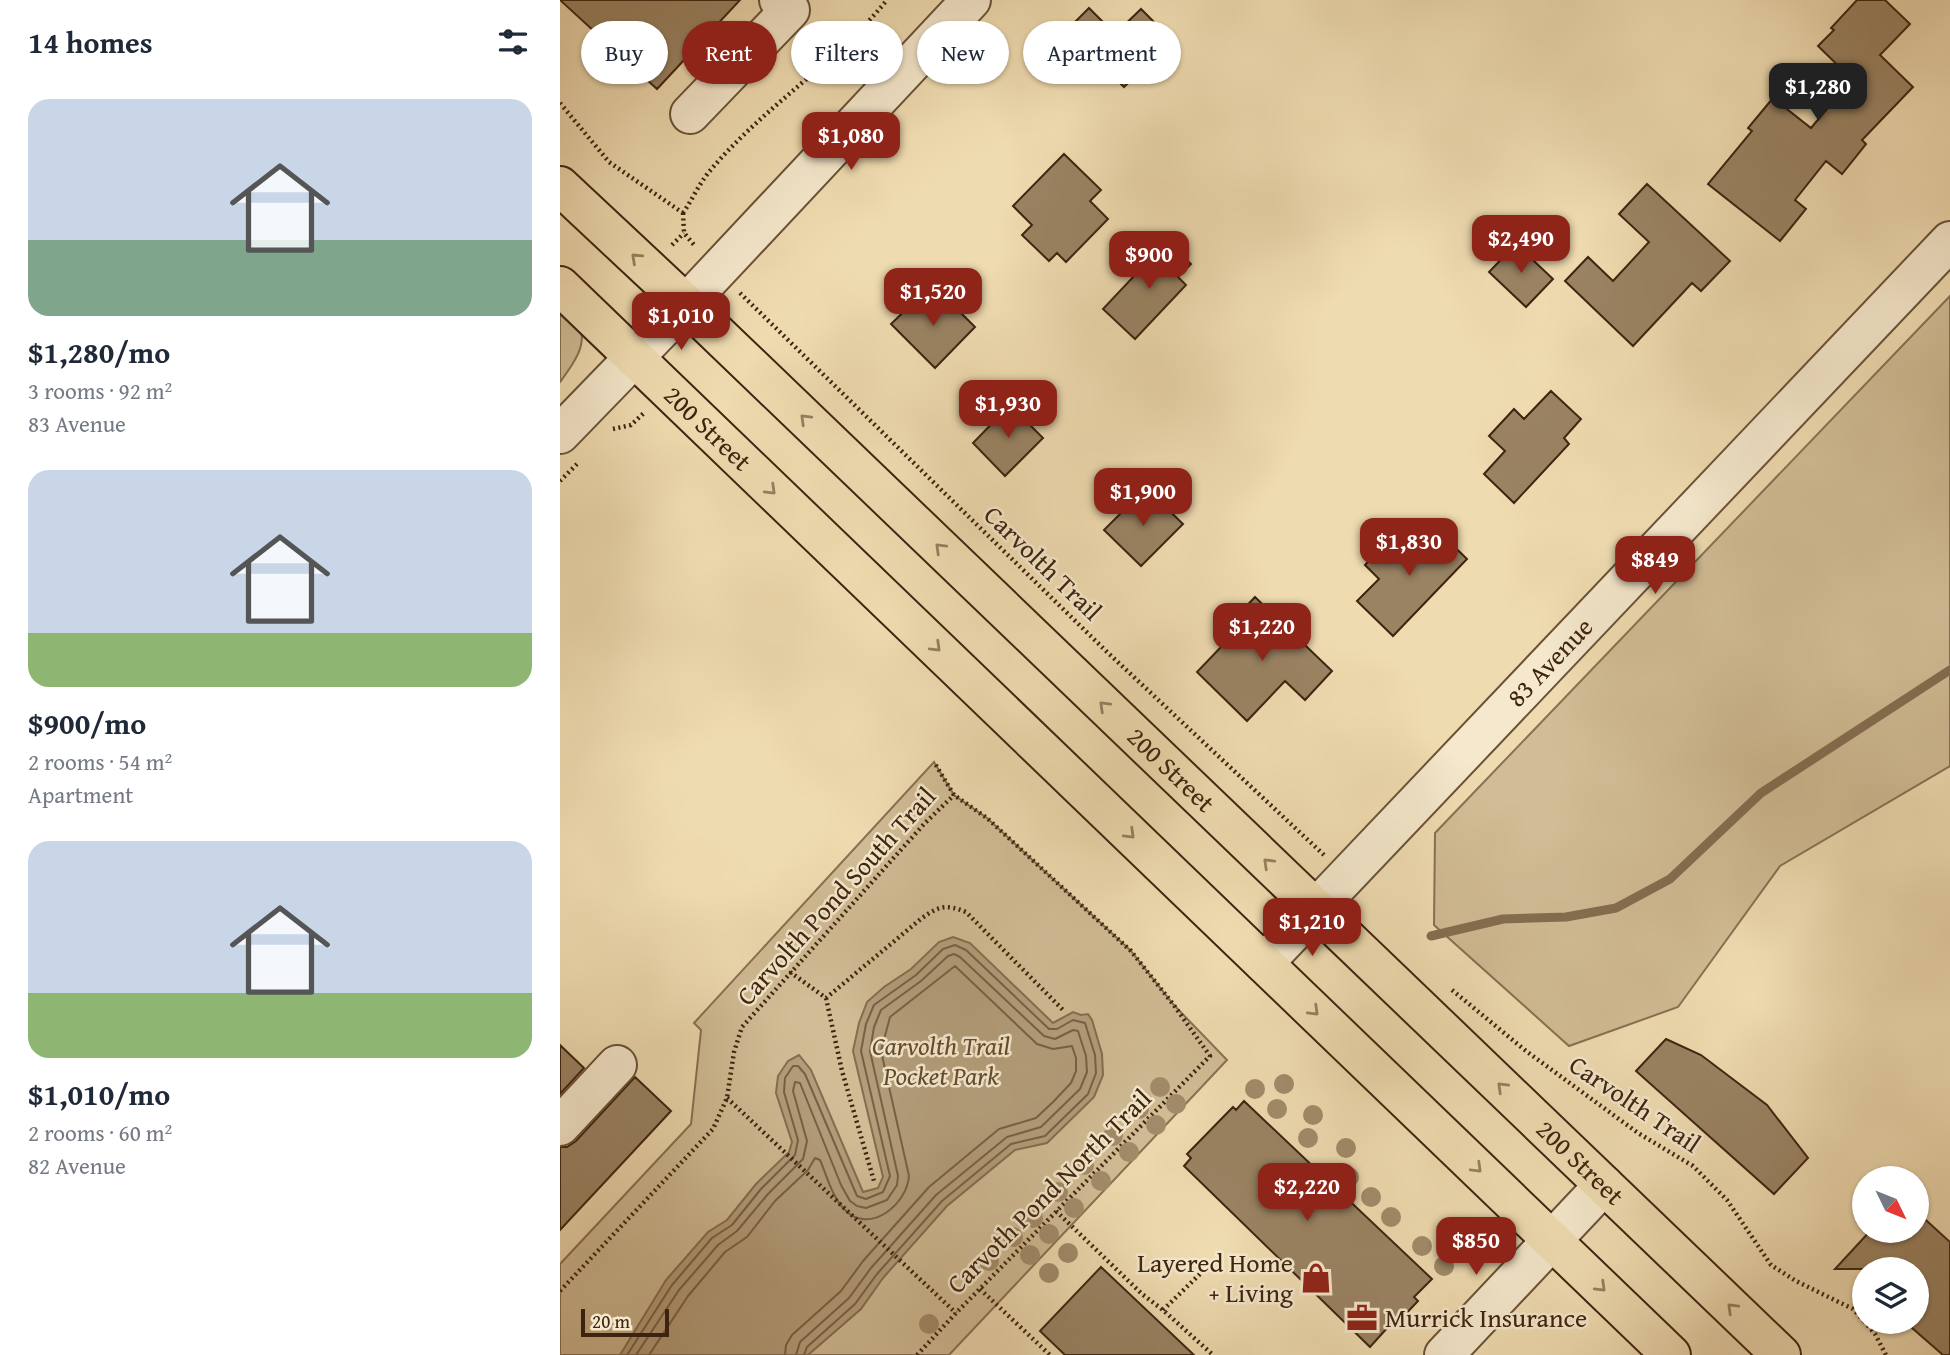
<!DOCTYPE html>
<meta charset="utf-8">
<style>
body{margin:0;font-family:"Gentium Book Plus",serif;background:#f6f6f7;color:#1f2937;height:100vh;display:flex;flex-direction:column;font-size:26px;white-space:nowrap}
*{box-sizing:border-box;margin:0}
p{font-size:23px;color:#747a83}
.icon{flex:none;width:38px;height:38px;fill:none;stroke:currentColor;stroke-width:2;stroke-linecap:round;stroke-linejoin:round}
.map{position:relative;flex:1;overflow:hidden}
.panel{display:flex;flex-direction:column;background:#fff;width:560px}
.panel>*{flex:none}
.hud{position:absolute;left:21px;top:21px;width:665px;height:63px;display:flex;gap:14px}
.needle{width:46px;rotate:133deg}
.buttons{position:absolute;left:1292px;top:1166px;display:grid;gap:14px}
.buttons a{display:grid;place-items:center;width:77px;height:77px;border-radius:50%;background:#fff;box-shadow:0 2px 5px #0004;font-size:35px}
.scale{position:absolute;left:21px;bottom:18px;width:88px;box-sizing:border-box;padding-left:7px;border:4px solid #3e2410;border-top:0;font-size:19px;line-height:24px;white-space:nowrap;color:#3e2410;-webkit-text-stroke:5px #f5e8cc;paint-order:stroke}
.price{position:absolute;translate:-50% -60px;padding:0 16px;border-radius:14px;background:#8f2418;color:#fff;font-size:23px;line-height:46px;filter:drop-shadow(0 2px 4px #0008)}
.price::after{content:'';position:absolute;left:50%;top:42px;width:21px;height:16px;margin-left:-10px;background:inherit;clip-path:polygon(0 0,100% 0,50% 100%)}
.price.active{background:#222;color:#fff}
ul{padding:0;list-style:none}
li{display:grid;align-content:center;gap:14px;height:371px;padding:0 28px}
li span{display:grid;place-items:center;height:217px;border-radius:21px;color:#555}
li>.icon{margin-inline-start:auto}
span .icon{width:126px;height:126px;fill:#fffc;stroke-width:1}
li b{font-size:30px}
h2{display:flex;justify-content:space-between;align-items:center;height:84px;padding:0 28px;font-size:30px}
.chip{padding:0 24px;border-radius:32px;background:#fff;box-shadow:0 2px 5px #0004;font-size:24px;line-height:63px}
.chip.active{background:#8f2418;color:#fff}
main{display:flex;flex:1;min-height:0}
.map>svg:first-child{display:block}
</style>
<main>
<section class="panel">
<h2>14 homes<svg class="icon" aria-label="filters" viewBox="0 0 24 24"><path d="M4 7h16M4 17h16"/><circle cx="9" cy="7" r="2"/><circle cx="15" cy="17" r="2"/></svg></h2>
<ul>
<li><span style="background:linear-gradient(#c9d6e8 65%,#7fa58c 0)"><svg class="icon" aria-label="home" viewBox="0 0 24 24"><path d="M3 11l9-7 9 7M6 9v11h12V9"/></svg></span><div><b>$1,280/mo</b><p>3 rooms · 92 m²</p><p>83 Avenue</p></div></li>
<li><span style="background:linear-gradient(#c9d6e8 75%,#8fb573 0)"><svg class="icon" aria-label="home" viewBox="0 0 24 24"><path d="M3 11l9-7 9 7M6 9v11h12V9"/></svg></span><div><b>$900/mo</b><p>2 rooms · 54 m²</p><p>Apartment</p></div></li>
<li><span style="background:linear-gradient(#c9d6e8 70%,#8fb573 0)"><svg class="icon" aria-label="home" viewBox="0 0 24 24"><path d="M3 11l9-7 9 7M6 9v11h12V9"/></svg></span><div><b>$1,010/mo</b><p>2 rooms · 60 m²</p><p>82 Avenue</p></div></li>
</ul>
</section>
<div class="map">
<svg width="1390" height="1355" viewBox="0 0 1390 1355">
<rect width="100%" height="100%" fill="#efdbb0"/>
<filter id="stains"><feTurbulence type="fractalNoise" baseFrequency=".00286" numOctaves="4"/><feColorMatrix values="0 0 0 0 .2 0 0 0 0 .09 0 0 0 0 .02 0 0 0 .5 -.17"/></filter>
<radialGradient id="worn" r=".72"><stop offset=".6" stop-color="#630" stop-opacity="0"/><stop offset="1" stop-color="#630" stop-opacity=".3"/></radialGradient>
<path fill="#d1bc95" stroke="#887052" stroke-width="2" d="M1390,296V766L1220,866L1118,1007L1009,1046L874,925L875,833Z
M0,302C6,309 15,317 19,325C29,345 11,367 0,382Z
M374,762L394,795L427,818L571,951L613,1004L667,1060L389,1355H0V1264L131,1124L141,1030L134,1023Z"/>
<path fill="#b39d7a" stroke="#846d50" stroke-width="2" d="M393,937L410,943L493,1023L513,1012L521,1015L528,1014L532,1020L542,1054L543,1075L534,1097L487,1143L455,1150L387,1206L323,1278L301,1309L248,1355H60L106,1280L148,1232L167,1220L196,1184L229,1152L232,1142L216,1093L218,1076L228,1061L239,1055L251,1070L303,1192L318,1188L323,1177L293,1051L299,1023L307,1002L324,987L351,969L379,942Z"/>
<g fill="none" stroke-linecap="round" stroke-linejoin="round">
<path stroke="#786045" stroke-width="2" d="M67,1355L112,1285L152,1238L172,1225L201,1189L235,1155L238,1140L224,1092L225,1078L233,1066H238L245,1074L297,1196L306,1199L323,1192L330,1176L301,1051L306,1024L314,1005L356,975L383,949L395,945L406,950L489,1029H497L513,1020L525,1023L535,1055L536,1073L528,1094L485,1136L451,1144L382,1201L317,1274L295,1304L247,1347L244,1355
M76,1355L119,1290L158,1245L177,1231L208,1194L243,1159L247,1141L233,1091L235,1082L240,1083L281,1185L290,1201L297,1206L306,1208L327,1200L337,1185L338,1176L310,1051L314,1027L321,1010L361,981L388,956L394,954L400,957L484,1036L495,1039L513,1030L518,1031L526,1056L527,1072L520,1089L481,1127L447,1137L376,1195L311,1268L289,1298L240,1342L236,1355
M89,1355L128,1296L165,1252L187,1237L215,1201L248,1170L255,1158L260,1160C267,1176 272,1197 285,1210C309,1235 347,1205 349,1176L321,1051L330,1017L395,966L477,1044L493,1049L512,1046L516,1058V1071L511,1083L493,1102L476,1118L439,1129L369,1187L303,1261L281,1291L232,1335L226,1345L225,1355"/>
<path stroke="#846d50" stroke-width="9" d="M871,936L943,919L1006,917L1056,908L1110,879L1201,793L1390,670"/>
</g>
<path fill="#9a8363" stroke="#3e2410" stroke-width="2" d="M0,0H180L97,89Z
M1297,0H1325L1350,24L1320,55L1353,87L1302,140L1306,144L1282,174L1266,161L1235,200L1246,209L1220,241L1148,184L1192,131L1188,128L1213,98L1251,128L1292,79L1258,46L1274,30L1271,28Z
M529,8L555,34L581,9L612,40L564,87L507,30Z
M504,154L541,190L530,201L548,219L506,262L497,253L489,261L462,235L472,225L453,206Z
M1087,184L1170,261L1141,291L1132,283L1073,346L1005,281L1028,257L1053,281L1089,242L1059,214Z
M607,241L631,264L618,277L626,285L575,339L543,309Z
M956,244L993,279L966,307L929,272Z
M379,291L415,327L375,368L331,324L359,297L367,304Z
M991,391L1021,419L1004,438L1009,444L954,503L924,474L945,451L929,436L954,409L964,419Z
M450,405L483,438L445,476L413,443Z
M591,493L623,524L581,566L544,530L576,498L581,503Z
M871,524L907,559L833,636L797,601L819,579L805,565L824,545L838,559Z
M695,597L772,671L745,700L725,681L687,721L637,672L685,622L678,615Z
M1106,1039L1141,1055L1207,1105L1248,1158L1214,1194L1076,1071Z
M0,1045L24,1068L0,1094Z
M75,1077L111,1111L0,1230V1147H7L16,1141Z
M684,1101L872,1279L854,1297L858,1301L841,1319L838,1316L810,1347L624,1166L631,1158L627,1154L673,1107L676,1110Z
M1356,1211L1390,1242V1355H1383L1344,1321H1356V1269H1275L1311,1230H1356Z
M541,1267L634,1355H505L480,1331Z"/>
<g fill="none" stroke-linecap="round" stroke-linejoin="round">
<g stroke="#6a5238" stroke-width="42">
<g id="minor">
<path d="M130,114L230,10L219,0"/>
<path d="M0,434L126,304L411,0"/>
<path id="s1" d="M704,963L1390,241"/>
<path d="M0,1126L57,1065"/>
<path d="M884,1355L1044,1185"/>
</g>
</g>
<g stroke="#3e2410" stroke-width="42">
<g id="major">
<path id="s2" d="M0,186L126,304L1221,1355"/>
<path id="s3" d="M0,286L1111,1355"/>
</g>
</g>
<path stroke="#3e2410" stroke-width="4.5" stroke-dasharray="2 3.5" stroke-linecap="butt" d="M0,103L49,162L123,213
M123,213L124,233L135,246
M123,213C132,200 139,184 149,172C202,108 275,64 327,0
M112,245L124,233
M180,293L546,651L764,855
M53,429L71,425L85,412
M0,481L17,464
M230,972L266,998L362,918C379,906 386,904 406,912L504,1011
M892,990L966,1051L1078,1133L1133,1166L1167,1200L1211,1265L1236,1281L1293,1309L1304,1321
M266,998L282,1071L314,1181
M167,1098L396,1313
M496,1211L582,1294L603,1310L653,1355
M420,1289L490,1355
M0,1291L153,1129L167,1098L174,1052L182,1027L365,823L394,795
M603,1310L640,1274
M1304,1321L1315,1334L1326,1355
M357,1355L396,1313L650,1056L613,1004L571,951L427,818L394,795L374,762"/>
<use href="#minor" stroke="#f5e8cc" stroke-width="38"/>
<use href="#major" stroke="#efdbb0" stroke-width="38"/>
</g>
<g fill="#a28b6a">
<circle cx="724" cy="1084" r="10"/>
<circle cx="600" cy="1087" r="10"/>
<circle cx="695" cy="1089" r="10"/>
<circle cx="616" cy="1104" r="10"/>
<circle cx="579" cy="1109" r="10"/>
<circle cx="717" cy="1109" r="10"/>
<circle cx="753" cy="1115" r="10"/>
<circle cx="596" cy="1125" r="10"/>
<circle cx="553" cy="1136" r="10"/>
<circle cx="748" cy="1138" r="10"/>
<circle cx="786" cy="1148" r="10"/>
<circle cx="569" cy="1152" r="10"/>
<circle cx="524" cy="1165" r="10"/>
<circle cx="789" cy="1177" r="10"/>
<circle cx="541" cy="1181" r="10"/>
<circle cx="498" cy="1192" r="10"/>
<circle cx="811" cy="1197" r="10"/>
<circle cx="514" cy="1208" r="10"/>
<circle cx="831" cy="1217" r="10"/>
<circle cx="473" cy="1218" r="10"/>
<circle cx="489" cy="1234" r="10"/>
<circle cx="453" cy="1237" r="10"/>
<circle cx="862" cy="1246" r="10"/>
<circle cx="508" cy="1253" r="10"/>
<circle cx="470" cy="1255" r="10"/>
<circle cx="429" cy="1261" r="10"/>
<circle cx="884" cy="1266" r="10"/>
<circle cx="489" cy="1273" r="10"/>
<circle cx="369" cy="1324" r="10"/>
</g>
<defs><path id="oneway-chevron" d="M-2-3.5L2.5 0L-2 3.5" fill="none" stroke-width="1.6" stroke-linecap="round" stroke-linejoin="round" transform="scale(1.75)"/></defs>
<g stroke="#968060">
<use href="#oneway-chevron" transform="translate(76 258) rotate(-137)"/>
<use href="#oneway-chevron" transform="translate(245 419) rotate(-136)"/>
<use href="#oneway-chevron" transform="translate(211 490) rotate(44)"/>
<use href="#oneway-chevron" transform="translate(380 548) rotate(-136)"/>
<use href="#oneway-chevron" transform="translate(376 647) rotate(44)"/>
<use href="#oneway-chevron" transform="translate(544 706) rotate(-136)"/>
<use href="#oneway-chevron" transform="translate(570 834) rotate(44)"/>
<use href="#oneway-chevron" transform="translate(708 863) rotate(-136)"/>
<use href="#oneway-chevron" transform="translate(754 1011) rotate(44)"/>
<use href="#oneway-chevron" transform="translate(942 1087) rotate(-136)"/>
<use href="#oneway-chevron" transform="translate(917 1168) rotate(44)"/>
<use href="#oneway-chevron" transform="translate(1041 1287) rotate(44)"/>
<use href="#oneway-chevron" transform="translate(1172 1308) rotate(-136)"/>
</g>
<defs>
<g id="shop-bare" transform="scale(2.415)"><path d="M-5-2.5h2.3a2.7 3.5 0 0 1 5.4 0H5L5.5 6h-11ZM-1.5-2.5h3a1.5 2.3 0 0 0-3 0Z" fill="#8f2418" stroke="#f5e8cc" stroke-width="2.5" paint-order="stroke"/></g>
<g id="office-bare" transform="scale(2.415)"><path d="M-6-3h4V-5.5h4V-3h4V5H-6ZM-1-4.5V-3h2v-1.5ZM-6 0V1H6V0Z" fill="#8f2418" stroke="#f5e8cc" stroke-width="2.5" paint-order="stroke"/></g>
</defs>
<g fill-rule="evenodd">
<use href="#shop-bare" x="756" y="1278"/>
<use href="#office-bare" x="802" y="1318"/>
</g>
<g text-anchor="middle" stroke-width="5" stroke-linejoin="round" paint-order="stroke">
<g font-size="26" fill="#3e2410" stroke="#f5e8cc">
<text dy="9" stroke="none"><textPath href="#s3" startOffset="205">200 Street</textPath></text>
<text transform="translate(483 563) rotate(44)" y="9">Carvolth Trail</text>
<text dy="9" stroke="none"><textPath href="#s1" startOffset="415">83 Avenue</textPath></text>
<text dy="9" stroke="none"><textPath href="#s2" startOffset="845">200 Street</textPath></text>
<text transform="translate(276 896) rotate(-48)" y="9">Carvolth Pond South Trail</text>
<text transform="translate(1075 1104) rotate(34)" y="9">Carvolth Trail</text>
<text dy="9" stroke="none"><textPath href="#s2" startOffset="1412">200 Street</textPath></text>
<text transform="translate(489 1191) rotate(-45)" y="9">Carvoth Pond North Trail</text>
</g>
<g font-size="26" font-style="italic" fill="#634a31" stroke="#f5e8cc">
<text x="381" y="1055">Carvolth Trail<tspan x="381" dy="30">Pocket Park</tspan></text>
</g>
<g font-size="26" fill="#3e2410" stroke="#f5e8cc" text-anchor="end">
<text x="733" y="1272">Layered Home<tspan x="733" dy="30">+ Living</tspan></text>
<text x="825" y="1327" text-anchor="start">Murrick Insurance</text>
</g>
</g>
<rect width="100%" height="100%" filter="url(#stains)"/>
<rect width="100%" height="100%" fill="url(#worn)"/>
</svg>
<div class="buttons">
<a><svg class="needle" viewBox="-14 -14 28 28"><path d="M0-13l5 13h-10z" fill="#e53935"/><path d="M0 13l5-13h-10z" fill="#747a83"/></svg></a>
<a><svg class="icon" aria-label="layers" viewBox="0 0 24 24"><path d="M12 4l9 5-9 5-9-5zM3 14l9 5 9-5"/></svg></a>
</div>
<div class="scale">20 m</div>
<b class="price active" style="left:1258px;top:123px">$1,280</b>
<b class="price" style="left:291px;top:172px">$1,080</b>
<b class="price" style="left:961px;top:275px">$2,490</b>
<b class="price" style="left:589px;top:291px">$900</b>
<b class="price" style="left:373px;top:328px">$1,520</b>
<b class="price" style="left:121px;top:352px">$1,010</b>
<b class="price" style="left:448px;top:440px">$1,930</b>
<b class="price" style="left:583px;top:528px">$1,900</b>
<b class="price" style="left:849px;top:578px">$1,830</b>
<b class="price" style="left:1095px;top:596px">$849</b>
<b class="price" style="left:702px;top:663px">$1,220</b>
<b class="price" style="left:752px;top:958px">$1,210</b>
<b class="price" style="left:747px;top:1223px">$2,220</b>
<b class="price" style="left:916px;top:1277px">$850</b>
<div class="hud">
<a class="chip">Buy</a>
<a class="chip active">Rent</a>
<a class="chip">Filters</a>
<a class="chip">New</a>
<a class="chip">Apartment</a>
</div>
</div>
</main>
